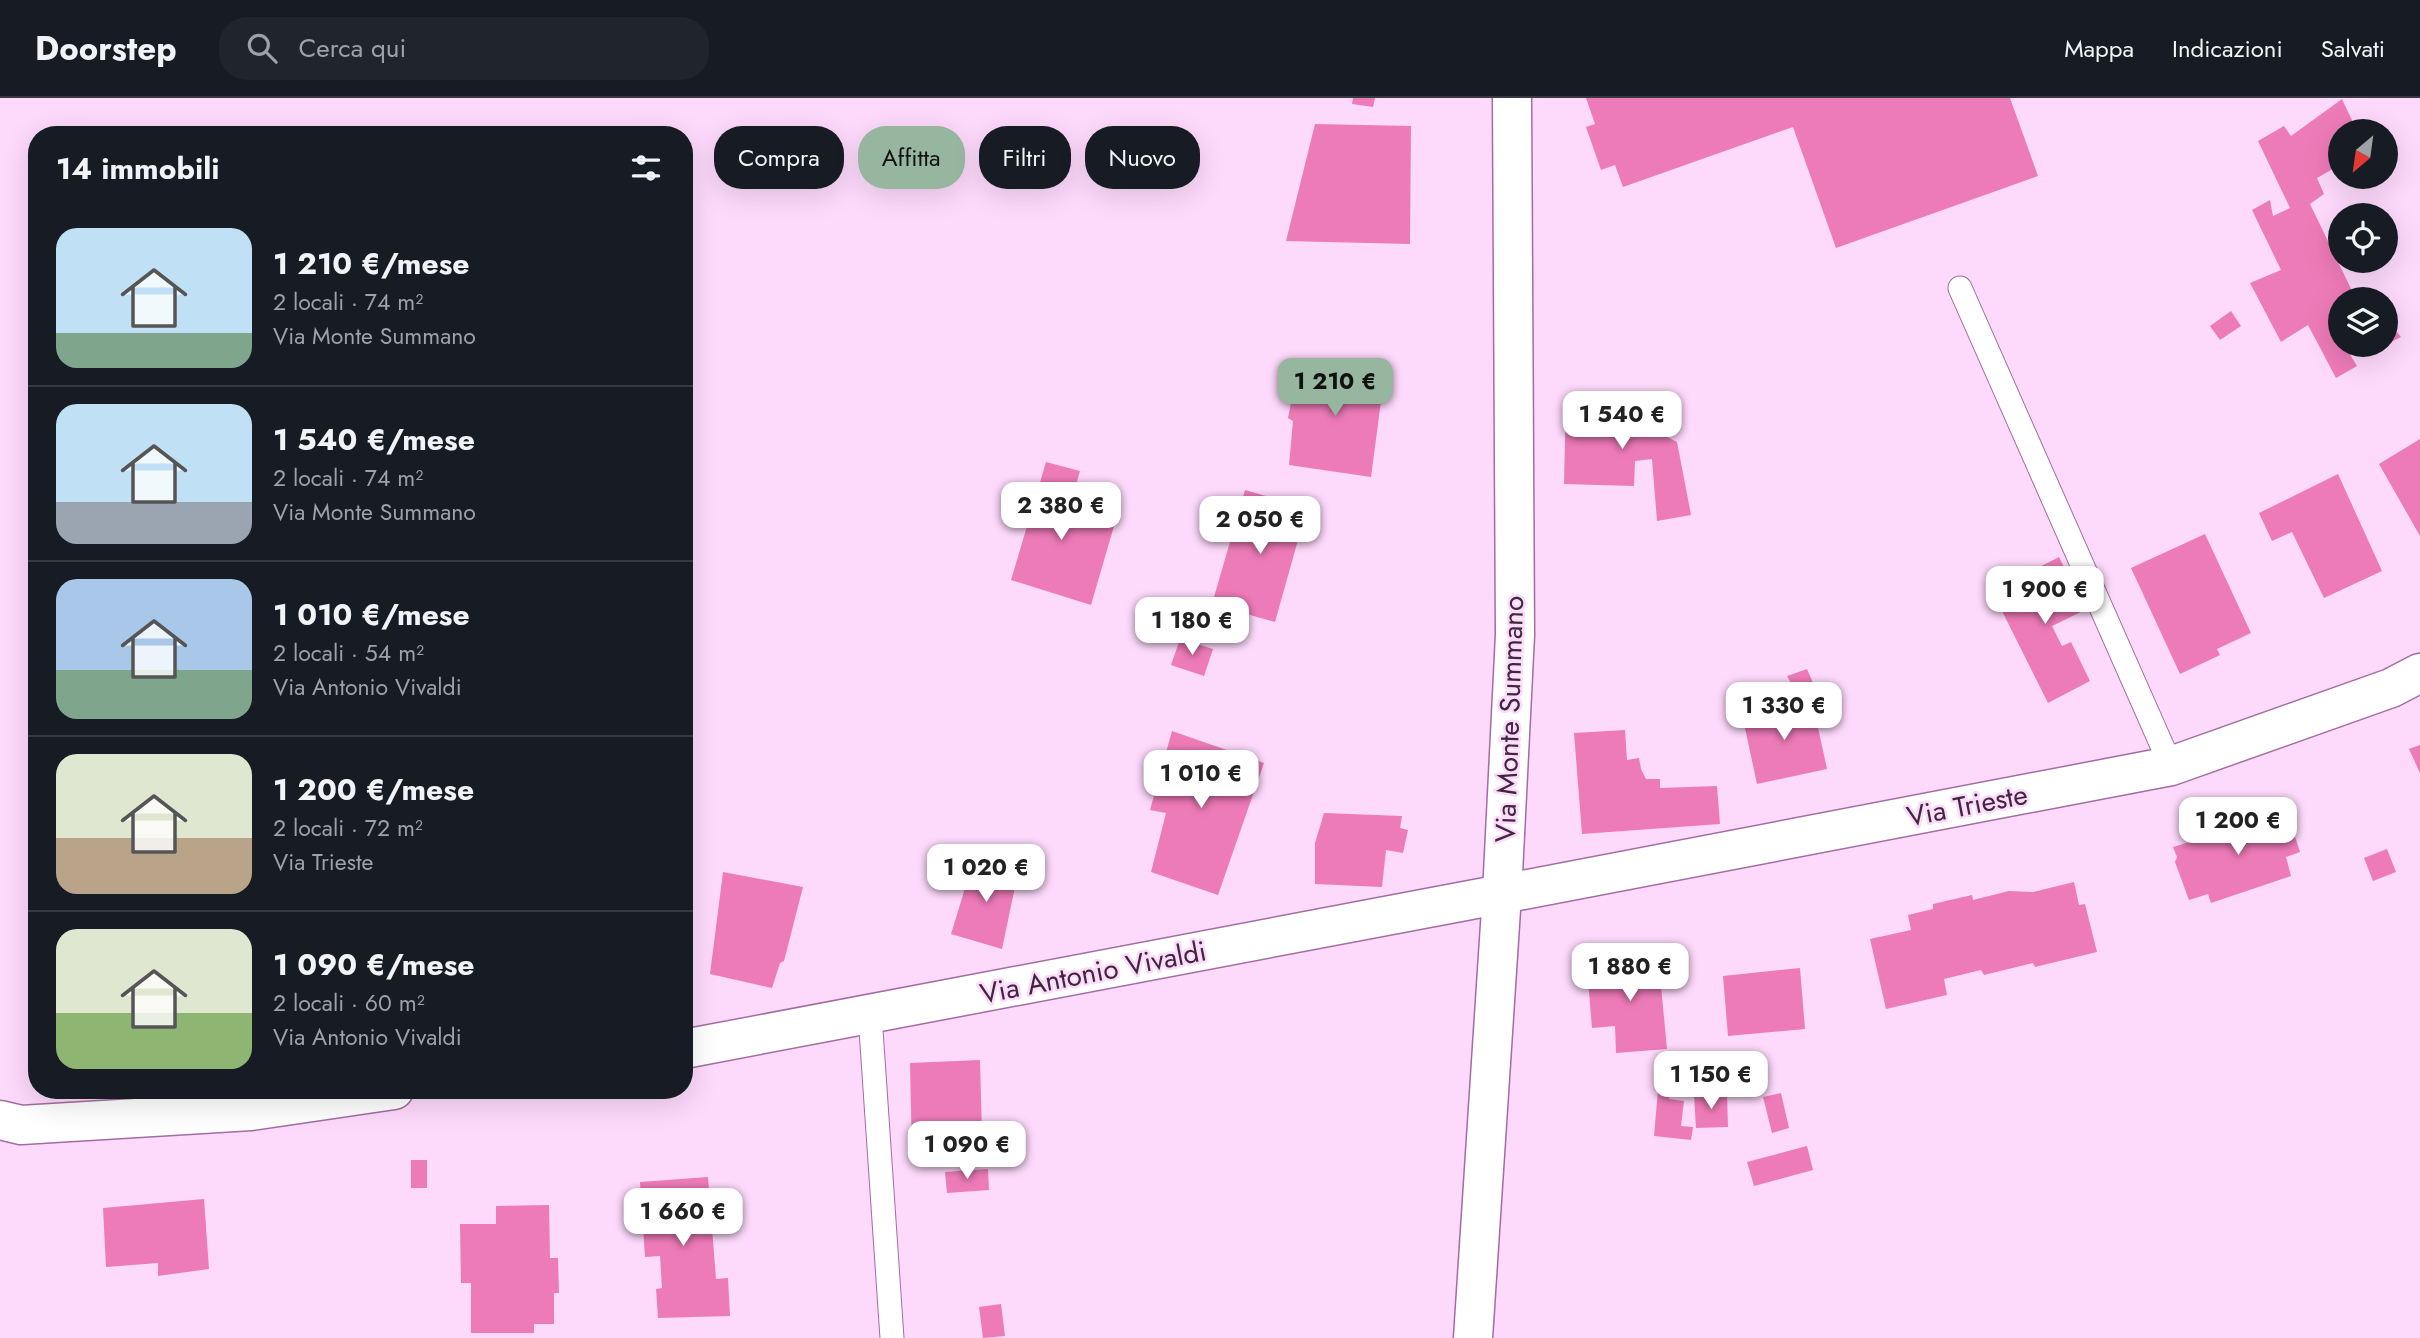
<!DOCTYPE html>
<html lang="it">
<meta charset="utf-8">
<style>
body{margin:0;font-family:Jost,sans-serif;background:#20242c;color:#f1f3f6;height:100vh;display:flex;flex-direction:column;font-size:26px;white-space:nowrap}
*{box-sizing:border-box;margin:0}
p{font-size:23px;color:#9ea1a6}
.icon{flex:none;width:38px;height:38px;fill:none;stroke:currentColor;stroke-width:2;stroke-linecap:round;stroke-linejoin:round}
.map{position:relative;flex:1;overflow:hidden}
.side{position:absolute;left:28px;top:28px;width:665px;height:973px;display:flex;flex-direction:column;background:#171b24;border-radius:28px;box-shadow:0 7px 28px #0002}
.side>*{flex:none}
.hud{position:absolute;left:714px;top:28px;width:665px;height:63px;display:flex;gap:14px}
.needle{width:46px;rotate:209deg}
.buttons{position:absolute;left:2328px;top:21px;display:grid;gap:14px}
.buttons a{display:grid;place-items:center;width:70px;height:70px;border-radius:50%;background:#171b24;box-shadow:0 7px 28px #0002;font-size:35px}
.price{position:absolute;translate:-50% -60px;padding:0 16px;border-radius:14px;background:#fff;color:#222;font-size:23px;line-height:46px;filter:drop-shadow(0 2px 4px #0008)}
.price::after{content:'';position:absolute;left:50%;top:42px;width:21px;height:16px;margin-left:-10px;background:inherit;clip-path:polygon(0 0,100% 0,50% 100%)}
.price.on{background:#96b6a0;color:#111}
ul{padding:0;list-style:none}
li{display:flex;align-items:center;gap:21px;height:175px;padding:0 28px}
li+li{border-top:2px solid #363941}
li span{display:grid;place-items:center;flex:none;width:196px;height:140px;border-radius:21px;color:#555}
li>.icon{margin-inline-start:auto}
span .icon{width:84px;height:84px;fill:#fffc;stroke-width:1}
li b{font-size:30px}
h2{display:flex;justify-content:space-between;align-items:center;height:84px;padding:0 28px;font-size:30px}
.chip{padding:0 24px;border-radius:28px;background:#171b24;box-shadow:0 7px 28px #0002;font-size:24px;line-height:63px}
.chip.on{background:#96b6a0;color:#111}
header{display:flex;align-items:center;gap:42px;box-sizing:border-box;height:98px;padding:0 35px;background:#171b24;border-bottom:2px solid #363941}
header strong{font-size:33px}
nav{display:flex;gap:38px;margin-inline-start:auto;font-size:24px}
.search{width:490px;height:63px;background:#20242c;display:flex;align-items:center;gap:18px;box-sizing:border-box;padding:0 24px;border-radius:28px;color:#9ea1a6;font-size:26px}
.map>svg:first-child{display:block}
</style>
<header>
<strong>Doorstep</strong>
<div class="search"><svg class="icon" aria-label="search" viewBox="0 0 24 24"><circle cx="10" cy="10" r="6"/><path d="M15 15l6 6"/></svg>Cerca qui</div>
<nav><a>Mappa</a><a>Indicazioni</a><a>Salvati</a></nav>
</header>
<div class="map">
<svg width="2420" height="1240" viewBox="0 0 2420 1240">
<rect width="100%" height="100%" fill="#fdd9fb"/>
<path fill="#ee7bb9" d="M1353,0H1375L1373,9L1352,6Z
M1586,0H2010L2038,78L1836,150L1793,29L1623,89L1615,67L1601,72L1586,29L1595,26Z
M2342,1L2357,33H2340V67L2317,80L2324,96L2310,106L2356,201H2340V247H2344L2357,268L2336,280L2308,227L2281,244L2250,185L2281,172L2252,112L2270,102L2273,118L2290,110L2258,43L2284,28L2291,38Z
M1315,26L1411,28L1410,146L1286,143Z
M2231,213L2241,228L2220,242L2210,228Z
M2385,219L2401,239L2385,247Z
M1299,263L1385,273L1371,379L1289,367L1293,323L1288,320Z
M1566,299L1640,303L1641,313L1655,311L1656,333L1677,344L1691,417L1657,423L1652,361L1635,363L1634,388L1564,386Z
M2420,341V438L2379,366Z
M1046,364L1080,373L1067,419L1114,428L1091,507L1011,482Z
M2338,376L2382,473L2324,500L2292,434L2272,443L2259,415Z
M1245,392L1307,410L1275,524L1212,506Z
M2205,436L2251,535L2217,551L2220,557L2180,576L2131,470Z
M2059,459L2085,512L2052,528L2062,548L2071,544L2090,583L2048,605L1992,493Z
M1180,541L1213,551L1204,578L1171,567Z
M1807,571L1816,592L1797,597L1787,578Z
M1812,602L1827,671L1757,686L1742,616Z
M1625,632L1627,662L1639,660L1641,671L1646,681H1660V690L1717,688L1720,726L1582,736L1574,635Z
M1172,633L1264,665L1218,797L1151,774L1166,715L1150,712Z
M2420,647V675L2409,651Z
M2285,707L2300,754L2286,759L2291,778L2211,805L2208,796L2189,802L2175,764L2177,759L2173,749L2247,727L2245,721Z
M1324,715L1402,718L1400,730L1408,732L1403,755L1386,752L1382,789L1315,786V745Z
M2387,751L2396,774L2373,783L2364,760Z
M973,764L1019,770L1002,851L951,836Z
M723,774L803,789L784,863L780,865L772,890L710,876Z
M2074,784L2079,807L2085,806L2097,854L2035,869L2033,865L1984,877L1981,872L1944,881L1947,897L1886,911L1870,841L1911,832L1908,817L1933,811V806L1972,797L1973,802L2009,793L2033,794Z
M1658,856L1667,951L1616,955L1615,928L1592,930L1587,870L1621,866V860Z
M1800,870L1805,931L1728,938L1723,878Z
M980,962L982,1037L966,1038V1054L912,1056L910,965Z
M1658,992L1670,993L1669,1001L1684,1003L1681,1028L1693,1029L1691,1042L1654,1038Z
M1727,995L1728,1029L1696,1030L1694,997Z
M1781,995L1789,1030L1772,1035L1763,999Z
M1807,1048L1813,1072L1754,1088L1747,1064Z
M411,1062H427V1090H411Z
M988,1071L989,1092L947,1095L945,1074Z
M708,1079L716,1181L728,1180L730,1218L658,1220L656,1191L662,1190L660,1158L645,1159L640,1084Z
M204,1101L209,1171L158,1178V1165L106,1169L103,1110Z
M549,1107L550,1160H558L559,1195H554V1226H534V1235H471V1185H461L460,1126H496V1108Z
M1001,1206L1005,1238L983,1240L979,1209Z"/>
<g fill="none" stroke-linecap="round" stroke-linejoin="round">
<g stroke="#a36da1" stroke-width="25">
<path id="service" d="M1960,190L2171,668
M870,917L892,1240"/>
</g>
<g stroke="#a36da1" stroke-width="41">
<path id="minor" d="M684,951L1502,796
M0,1022L21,1027L251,1013L394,992"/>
</g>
<g stroke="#a36da1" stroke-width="41">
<path id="tertiary" d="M1502,796L2171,668L2391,590L2420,575"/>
</g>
<g stroke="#a36da1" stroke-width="41">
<path id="primary" d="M1473,1240L1502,796L1515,537L1512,0"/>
</g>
<use href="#service" stroke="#fff" stroke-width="23"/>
<use href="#minor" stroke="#fff" stroke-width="38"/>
<use href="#tertiary" stroke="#fff" stroke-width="38"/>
<use href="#primary" stroke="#fff" stroke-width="38"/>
</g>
<g text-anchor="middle" stroke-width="5" stroke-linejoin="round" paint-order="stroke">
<g font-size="28" fill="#3f273d" stroke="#fdd9fb">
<text transform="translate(1509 621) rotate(-88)" y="10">Via Monte Summano</text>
<text transform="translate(1967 707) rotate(-11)" y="10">Via Trieste</text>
<text transform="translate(1093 874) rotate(-11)" y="10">Via Antonio Vivaldi</text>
</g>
</g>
</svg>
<div class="buttons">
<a><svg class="needle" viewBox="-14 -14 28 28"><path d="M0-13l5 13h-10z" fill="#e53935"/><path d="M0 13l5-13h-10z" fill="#9ea1a6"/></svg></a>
<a><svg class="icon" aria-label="locate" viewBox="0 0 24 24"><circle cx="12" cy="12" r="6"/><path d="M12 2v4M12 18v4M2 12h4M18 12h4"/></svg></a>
<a><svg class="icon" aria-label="layers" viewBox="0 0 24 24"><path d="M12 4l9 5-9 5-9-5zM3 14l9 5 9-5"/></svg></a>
</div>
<b class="price on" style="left:1335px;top:320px">1 210 €</b>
<b class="price" style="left:1622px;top:353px">1 540 €</b>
<b class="price" style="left:1061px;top:444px">2 380 €</b>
<b class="price" style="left:1260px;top:458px">2 050 €</b>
<b class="price" style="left:2045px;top:528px">1 900 €</b>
<b class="price" style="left:1192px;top:559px">1 180 €</b>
<b class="price" style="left:1784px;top:644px">1 330 €</b>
<b class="price" style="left:1201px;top:712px">1 010 €</b>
<b class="price" style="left:2238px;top:759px">1 200 €</b>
<b class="price" style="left:986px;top:806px">1 020 €</b>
<b class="price" style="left:1630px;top:905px">1 880 €</b>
<b class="price" style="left:1711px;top:1013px">1 150 €</b>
<b class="price" style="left:967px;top:1083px">1 090 €</b>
<b class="price" style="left:683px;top:1150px">1 660 €</b>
<div class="hud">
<a class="chip">Compra</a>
<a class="chip on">Affitta</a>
<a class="chip">Filtri</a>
<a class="chip">Nuovo</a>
</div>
<section class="side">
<h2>14 immobili<svg class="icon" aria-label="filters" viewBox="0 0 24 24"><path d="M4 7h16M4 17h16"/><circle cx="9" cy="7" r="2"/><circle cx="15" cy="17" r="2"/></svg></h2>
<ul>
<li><span style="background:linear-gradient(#bfe0f5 75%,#7fa58c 0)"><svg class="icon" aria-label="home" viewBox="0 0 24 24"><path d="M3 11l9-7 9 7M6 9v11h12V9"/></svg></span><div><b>1 210 €/mese</b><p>2 locali · 74 m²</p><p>Via Monte Summano</p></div></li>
<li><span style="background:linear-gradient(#bfe0f5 70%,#9aa5b1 0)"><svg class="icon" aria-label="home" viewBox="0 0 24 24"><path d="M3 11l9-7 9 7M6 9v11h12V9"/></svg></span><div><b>1 540 €/mese</b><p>2 locali · 74 m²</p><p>Via Monte Summano</p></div></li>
<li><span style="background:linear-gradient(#a9c7e8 65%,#7fa58c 0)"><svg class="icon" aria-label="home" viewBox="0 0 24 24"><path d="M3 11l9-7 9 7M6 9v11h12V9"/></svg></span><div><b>1 010 €/mese</b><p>2 locali · 54 m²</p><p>Via Antonio Vivaldi</p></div></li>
<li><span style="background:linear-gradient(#dfe7d0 60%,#b9a48a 0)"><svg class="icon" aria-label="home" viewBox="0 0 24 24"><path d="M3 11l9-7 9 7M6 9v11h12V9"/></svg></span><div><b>1 200 €/mese</b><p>2 locali · 72 m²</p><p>Via Trieste</p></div></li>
<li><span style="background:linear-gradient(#dfe7d0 60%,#8fb573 0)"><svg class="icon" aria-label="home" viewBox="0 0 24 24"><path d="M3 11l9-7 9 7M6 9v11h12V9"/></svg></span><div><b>1 090 €/mese</b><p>2 locali · 60 m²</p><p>Via Antonio Vivaldi</p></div></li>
</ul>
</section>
</div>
